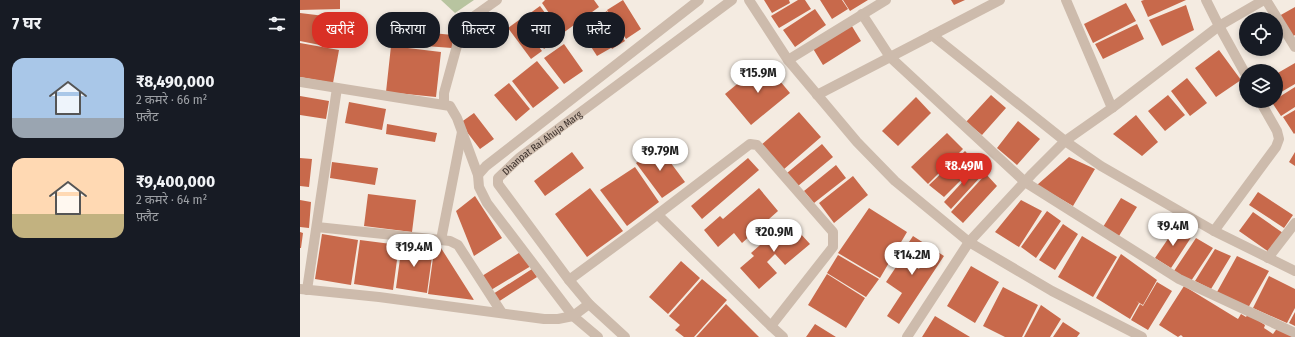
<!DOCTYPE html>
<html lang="hi">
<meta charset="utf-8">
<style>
body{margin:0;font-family:"Fira Sans Condensed","Noto Sans Devanagari",sans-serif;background:#20242c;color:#f1f3f6;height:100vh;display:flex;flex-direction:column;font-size:15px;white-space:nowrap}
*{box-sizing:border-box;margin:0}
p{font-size:13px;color:#9ea1a6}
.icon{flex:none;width:22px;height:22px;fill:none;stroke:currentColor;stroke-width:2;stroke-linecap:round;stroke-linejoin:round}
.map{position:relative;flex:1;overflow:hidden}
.details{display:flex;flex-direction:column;background:#171b24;width:300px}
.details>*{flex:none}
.guide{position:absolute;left:12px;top:12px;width:380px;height:36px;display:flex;gap:8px}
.tools{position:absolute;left:939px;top:12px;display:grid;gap:8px}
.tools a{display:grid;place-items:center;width:44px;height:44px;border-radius:50%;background:#171b24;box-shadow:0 2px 6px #0003;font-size:20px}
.price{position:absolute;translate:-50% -34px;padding:0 9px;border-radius:14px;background:#fff;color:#222;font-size:13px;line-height:26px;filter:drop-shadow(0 1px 2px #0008)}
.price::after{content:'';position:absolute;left:50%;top:24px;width:12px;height:9px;margin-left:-6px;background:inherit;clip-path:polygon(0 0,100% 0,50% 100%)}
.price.selected{background:#d93025;color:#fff}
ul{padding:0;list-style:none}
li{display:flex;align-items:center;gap:12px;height:100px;padding:0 12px}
li span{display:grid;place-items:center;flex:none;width:112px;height:80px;border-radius:12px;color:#555}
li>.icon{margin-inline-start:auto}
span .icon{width:48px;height:48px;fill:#fffc;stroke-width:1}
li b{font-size:17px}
h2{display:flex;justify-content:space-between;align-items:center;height:48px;padding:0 12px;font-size:17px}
.pill{padding:0 14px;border-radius:16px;background:#171b24;box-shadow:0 2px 6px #0003;font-size:14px;line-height:36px}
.pill.selected{background:#d93025;color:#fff}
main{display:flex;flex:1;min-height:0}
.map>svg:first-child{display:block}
</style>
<main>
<section class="details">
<h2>7 घर<svg class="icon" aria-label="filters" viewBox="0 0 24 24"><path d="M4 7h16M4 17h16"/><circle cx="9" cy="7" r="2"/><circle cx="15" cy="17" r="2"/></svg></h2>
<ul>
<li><span style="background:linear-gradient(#a9c7e8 75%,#9aa5b1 0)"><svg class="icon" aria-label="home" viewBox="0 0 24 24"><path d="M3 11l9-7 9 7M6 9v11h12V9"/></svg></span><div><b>₹8,490,000</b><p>2 कमरे · 66 m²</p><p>फ़्लैट</p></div></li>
<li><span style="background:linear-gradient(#ffd9b3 70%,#c2b280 0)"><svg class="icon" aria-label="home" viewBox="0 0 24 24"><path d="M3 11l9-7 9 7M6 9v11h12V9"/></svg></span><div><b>₹9,400,000</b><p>2 कमरे · 64 m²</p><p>फ़्लैट</p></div></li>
</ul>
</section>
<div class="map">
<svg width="995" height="337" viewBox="0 0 995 337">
<rect width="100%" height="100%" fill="#f4ebe1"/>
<path fill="#b8c4a0" d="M141,0H174L155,13Z"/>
<path fill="#c8694b" d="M0,0H40V9L0,10Z
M245,0H294L299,7L263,33L242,3Z
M323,0L341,29L326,39L307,10Z
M464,0H489L490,3L472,13Z
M498,0H505L511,9L479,28L471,16Z
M520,0H542L548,9L532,19Z
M543,0H568L550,11Z
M651,0H665L654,5Z
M844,0H886L848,17L841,1Z
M826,3L836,21L793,43L784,24Z
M886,5L894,30L862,46L849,20Z
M240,6L262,36L244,49L222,19Z
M995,7V35L992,37L979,16Z
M515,9L526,25L495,47L483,30Z
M307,11L325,41L312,49L294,19Z
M0,13L41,18L35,48L0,41Z
M219,20L242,51L231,59L208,28Z
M550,23L561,41L523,65L512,47Z
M837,24L844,39L803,59L795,44Z
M297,27L311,48L297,56L284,36Z
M100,30L153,35L152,48L99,44Z
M0,43L39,50L33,83L0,77Z
M264,44L283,71L264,84L244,58Z
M91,46L141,52L136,97L86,92Z
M919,50L941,80L916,97L895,68Z
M237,61L259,88L233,108L212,81Z
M464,62L490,93L451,125L425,94Z
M995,63V84L976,95V74Z
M887,78L907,103L890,116L871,91Z
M209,83L230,109L216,121L194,95Z
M995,87V107L981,116L971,101H976V99Z
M691,95L706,108L682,135L666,122Z
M868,95L885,115L865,131L848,111Z
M0,96L29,101L26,119L0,115Z
M616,97L631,113L598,146L582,131Z
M49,102L86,109L82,130L45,123Z
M995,110V133L994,134L983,117Z
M499,112L521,137L483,170L461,145Z
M174,113L194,139L180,149L160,123Z
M836,115L858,142L842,156L813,134Z
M718,121L740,139L717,165L697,148Z
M87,124L137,133L135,142L86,134Z
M647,133L663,149L628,184L611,167Z
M522,144L533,157L498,186L487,173Z
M359,147L385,182L362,198L336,163Z
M665,151L677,164L644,197L629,185Z
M272,152L284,168L245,196L234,181Z
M995,152V166L989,162Z
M769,157L795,169L773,206L737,185Z
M0,158L12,159L9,187L0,186Z
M448,158L459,170L402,219L391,206Z
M32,162L78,168L75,185L30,178Z
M536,165L546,178L514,203L504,191Z
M678,165L685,172L651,209L644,202Z
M335,167L359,202L327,226L300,190Z
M686,174L697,186L663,223L651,212Z
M553,176L568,195L534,223L519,203Z
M290,188L323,231L287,257L255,214Z
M459,188L478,211L442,243L434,233L418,247L404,230L420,216L423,219Z
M958,192L993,215L984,228L949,205Z
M68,194L116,200L112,232L64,226Z
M175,196L202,238L174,256L156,211Z
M821,198L837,207L819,236L803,227Z
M0,200L11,202L9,228L0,227Z
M721,200L742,211L719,247L695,232Z
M569,208L607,232L580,278L538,253Z
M747,211L761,221L736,258L721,247Z
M953,212L983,233L969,252L939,231Z
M488,220L510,244L485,265L475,254L467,262L477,273L459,289L440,268L454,256L451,253Z
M763,224L778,234L755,270L739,260Z
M876,227L892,236L871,268L855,258Z
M0,232L3,233L1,248H0Z
M22,234L58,240L51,285L15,279Z
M613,236L644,256L599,324L587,316L602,293L586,282L602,258L619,269L623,263L603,251Z
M782,236L817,257L793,297L758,277Z
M896,238L913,248L891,281L874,271Z
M60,240L99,245L93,290L54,284Z
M102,244L133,249L127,293L96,288Z
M141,248L174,300L128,294L134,251Z
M915,249L931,256L911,289L895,281Z
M222,251L231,266L191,290L182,276Z
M821,254L857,280L843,305L836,301L839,303L830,319L796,298Z
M538,255L579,279L566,297L527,273Z
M937,256L969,271L948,308L917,292Z
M381,261L400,278L368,314L349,297Z
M671,266L699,282L675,323L647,306Z
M232,269L237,277L198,302L193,294Z
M527,274L565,298L546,328L508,305Z
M969,276L995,289V308L987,323L953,308Z
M402,279L427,300L394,337H384L375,330L380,325L369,316Z
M857,282L872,291L848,330L831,320L840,304L843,306Z
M884,286L938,319L941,314L946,317L948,314L965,325L964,328L973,334L978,327L993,337H883L881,335L878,337L859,325Z
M703,287L738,305L722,337H705L683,326Z
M426,304L459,337H396Z
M741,305L761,319L750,337H724Z
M995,312V326L989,323Z
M635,316L670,337H622Z
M763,322L780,333L777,337H753Z
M515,324L536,337H506Z"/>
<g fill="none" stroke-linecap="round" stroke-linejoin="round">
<g stroke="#cdbbac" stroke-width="10">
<path d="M449,0L488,60L557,142L595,181L669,242L752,291L842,337"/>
<path d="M766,0L812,108"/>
<path d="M906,0L919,26L946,75"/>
<path d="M966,0L995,47"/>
<path d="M562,14L590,57L725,182L879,279L995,333"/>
<path d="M632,35L765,141L801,166L914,231L995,271"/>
<path d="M488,60L586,0"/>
<path d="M0,82L150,106L157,118L178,175L179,187L187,203L273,316L298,337"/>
<path d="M517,95L700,0"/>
<path d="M144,104V93L163,24L197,0"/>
<path d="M178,175L186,166L399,0"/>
<path d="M358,215L471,326L483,337"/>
<path d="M17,227L150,241L158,245L202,313"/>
<path d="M914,231L976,147L979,139L977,131L960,101"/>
<path d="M141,240L162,132"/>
<path d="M968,258L995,223"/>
<path d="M269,280L345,224L450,144L457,145L533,232V247L471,326"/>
<path d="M0,289L79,297L244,319H258L273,316L289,304"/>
<path d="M7,290L37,88"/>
<path id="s1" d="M325,337L289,304L269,280L198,184V178L219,158L432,0"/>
<path d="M607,337L669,242L732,174L765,141L812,108L919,26L964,0"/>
</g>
</g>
<g text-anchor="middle" stroke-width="3.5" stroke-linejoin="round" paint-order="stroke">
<g font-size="10" fill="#3b302b" stroke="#fbf5ee">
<text dy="4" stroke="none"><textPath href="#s1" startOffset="262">Dhanpat Rai Ahuja Marg</textPath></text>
</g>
</g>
</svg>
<div class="tools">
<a><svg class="icon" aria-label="locate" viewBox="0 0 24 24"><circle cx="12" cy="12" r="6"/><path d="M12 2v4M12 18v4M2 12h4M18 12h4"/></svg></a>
<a><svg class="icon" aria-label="layers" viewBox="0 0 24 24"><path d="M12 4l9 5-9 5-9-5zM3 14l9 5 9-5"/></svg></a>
</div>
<b class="price" style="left:458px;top:94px">₹15.9M</b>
<b class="price" style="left:360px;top:172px">₹9.79M</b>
<b class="price selected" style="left:664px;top:187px">₹8.49M</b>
<b class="price" style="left:873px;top:247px">₹9.4M</b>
<b class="price" style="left:474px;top:253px">₹20.9M</b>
<b class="price" style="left:114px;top:268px">₹19.4M</b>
<b class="price" style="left:612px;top:276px">₹14.2M</b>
<div class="guide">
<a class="pill selected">खरीदें</a>
<a class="pill">किराया</a>
<a class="pill">फ़िल्टर</a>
<a class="pill">नया</a>
<a class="pill">फ़्लैट</a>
</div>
</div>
</main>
